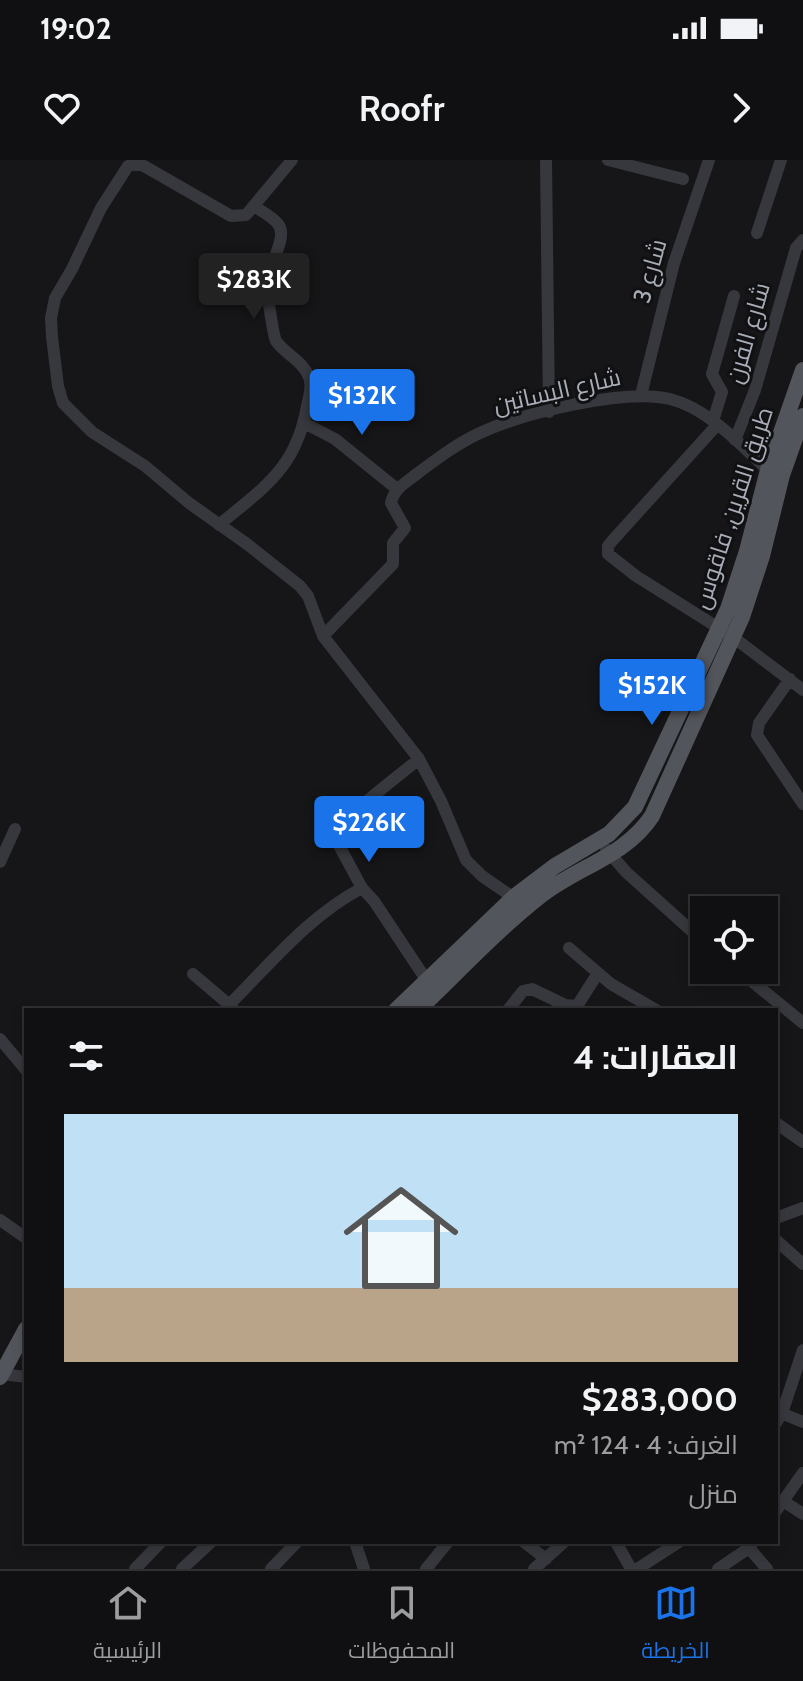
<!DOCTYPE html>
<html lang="ar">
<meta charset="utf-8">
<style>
body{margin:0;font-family:Cabin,Cairo,sans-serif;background:#19191b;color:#f1f3f6;direction:rtl;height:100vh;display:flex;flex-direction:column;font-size:30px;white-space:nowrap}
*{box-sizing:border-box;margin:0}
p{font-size:26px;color:#9c9d9f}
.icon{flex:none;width:44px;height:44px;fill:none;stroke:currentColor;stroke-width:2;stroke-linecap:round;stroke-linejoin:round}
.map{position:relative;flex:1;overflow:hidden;direction:ltr}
.details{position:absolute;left:24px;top:848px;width:754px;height:536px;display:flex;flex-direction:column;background:#101012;border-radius:0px;box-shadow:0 4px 12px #0003,0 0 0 2px #303032;direction:rtl}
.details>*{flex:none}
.fabs{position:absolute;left:690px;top:736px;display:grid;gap:16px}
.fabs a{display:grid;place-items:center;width:88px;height:88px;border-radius:0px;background:#101012;box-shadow:0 4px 12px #0003,0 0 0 2px #303032;font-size:40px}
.price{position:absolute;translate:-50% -68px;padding:0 18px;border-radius:8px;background:#1a73e8;color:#fff;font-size:26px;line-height:52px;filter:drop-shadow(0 2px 4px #0008)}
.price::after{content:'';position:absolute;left:50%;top:48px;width:24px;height:18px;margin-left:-12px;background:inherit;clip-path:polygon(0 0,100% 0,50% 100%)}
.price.selected{background:#222;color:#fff}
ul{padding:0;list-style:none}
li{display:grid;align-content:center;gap:16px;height:424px;padding:0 40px}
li+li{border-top:2px solid #303032}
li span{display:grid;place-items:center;height:248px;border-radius:0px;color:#555}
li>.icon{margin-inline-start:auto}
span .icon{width:144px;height:144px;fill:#fffc;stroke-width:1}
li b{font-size:34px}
h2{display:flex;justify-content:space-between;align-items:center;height:96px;padding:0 40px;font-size:34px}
.status{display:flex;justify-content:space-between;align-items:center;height:56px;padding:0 40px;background:#101012;direction:ltr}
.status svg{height:22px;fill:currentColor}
header{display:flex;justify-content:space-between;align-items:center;height:104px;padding:0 40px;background:#101012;font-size:36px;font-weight:600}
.dock{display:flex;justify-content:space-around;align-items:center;height:112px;border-top:2px solid #303032;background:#101012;font-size:22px;color:#9c9d9f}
.dock a{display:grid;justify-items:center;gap:4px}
.dock .selected{color:#1a73e8}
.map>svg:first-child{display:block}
</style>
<div class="status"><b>19:02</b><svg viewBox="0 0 49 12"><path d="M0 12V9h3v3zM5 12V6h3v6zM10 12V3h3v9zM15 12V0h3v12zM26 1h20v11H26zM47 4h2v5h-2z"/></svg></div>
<header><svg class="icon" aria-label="forward" viewBox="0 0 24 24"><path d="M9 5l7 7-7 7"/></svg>Roofr<svg class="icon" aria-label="heart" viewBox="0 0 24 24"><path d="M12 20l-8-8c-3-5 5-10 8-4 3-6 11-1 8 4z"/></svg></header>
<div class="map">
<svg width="803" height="1409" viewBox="0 0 803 1409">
<rect width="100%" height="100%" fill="#161618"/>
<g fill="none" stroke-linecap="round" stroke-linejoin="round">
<path stroke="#37383d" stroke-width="12" d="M292,0L246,55L231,56L144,6L136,4L128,6L101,48L72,109L55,138L51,158L52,177L58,226L63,243L92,272L145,306L189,343L247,384L300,426L308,436L323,476L419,599L441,641L466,700L482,716L517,740
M546,0L549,252
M608,0L683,19
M757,73L781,0
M641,235L674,103L709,0
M713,261L722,232L712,214L734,136
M304,263L335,279L397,329
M717,265L612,381L608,386V394L636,416L733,477L803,530
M735,280L755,230L796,88L803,80
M219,365C264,327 296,309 307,246C309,236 313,226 309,217C302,200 286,195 276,181C273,175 269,143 267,133C263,111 290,78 278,64C273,57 261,51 254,46
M323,476L393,404V383L405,368L391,343C394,328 407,322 418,313C438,298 458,283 480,273C523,253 625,228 670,239C709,249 739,284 768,310
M790,519L759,563L757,575L803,644
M419,599C399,616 344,655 335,678L362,728L374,741L427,821
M606,689L626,712L704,782
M0,702L15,669
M569,788L611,824L656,850
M738,810L803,863
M193,814L233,848
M229,845C270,804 310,755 362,728
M508,850L523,831L532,829L565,845L577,846L598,813
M0,879L26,910
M776,963L803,982
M776,1058L803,1048
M0,1060L26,1078
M776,1080L803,1104
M2,1214L26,1217
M776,1251L803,1262
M776,1263L782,1253L803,1190
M783,1341L803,1354
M776,1351L803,1313
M355,1382L364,1409
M524,1382L546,1399
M616,1382L631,1409
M749,1388L767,1409
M135,1409L161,1382
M182,1409L211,1382
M271,1409L297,1382
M426,1409L448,1382
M534,1409L564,1382
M637,1409L679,1382
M718,1409L749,1388L753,1382"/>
<path stroke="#53555c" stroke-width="16" d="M396,850L514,737L555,706L609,674L635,647L728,449L747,391L768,310L803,210
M418,850C458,812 496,771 539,737C576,707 625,697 652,656L742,457L762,396L782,315L803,256
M0,1217L26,1169"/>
</g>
<g text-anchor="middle" stroke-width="6" stroke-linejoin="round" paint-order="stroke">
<g font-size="24" fill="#a8adb8" stroke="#111113">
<text transform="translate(650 111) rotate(-74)" y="8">شارع 3</text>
<text transform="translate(748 173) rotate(-74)" y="8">شارع الفرن</text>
<text transform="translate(557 231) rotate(-13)" y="8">شارع البساتين</text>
<text transform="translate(733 348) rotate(-72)" y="8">طريق القرين, فاقوس</text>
</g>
</g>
</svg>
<div class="fabs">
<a><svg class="icon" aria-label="locate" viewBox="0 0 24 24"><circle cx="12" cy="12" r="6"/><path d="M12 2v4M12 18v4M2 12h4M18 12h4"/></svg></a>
</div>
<b class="price selected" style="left:254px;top:161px">$283K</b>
<b class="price" style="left:362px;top:277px">$132K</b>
<b class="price" style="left:652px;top:567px">$152K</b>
<b class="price" style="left:369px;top:704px">$226K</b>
<section class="details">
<h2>العقارات: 4<svg class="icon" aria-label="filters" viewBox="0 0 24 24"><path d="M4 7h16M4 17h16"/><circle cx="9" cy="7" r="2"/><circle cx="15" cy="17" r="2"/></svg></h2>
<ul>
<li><span style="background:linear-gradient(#bfe0f5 70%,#b9a48a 0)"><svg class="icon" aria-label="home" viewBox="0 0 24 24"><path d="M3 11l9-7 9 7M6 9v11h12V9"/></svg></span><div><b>$283,000</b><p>الغرف: 4 · 124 m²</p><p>منزل</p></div></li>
</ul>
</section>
</div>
<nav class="dock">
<a class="selected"><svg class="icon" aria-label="map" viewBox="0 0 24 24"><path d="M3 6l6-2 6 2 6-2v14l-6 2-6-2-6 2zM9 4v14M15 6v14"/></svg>الخريطة</a>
<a><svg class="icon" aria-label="saved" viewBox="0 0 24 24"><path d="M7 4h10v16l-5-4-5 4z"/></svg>المحفوظات</a>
<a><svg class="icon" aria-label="home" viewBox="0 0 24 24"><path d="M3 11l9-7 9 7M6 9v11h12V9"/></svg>الرئيسية</a>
</nav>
